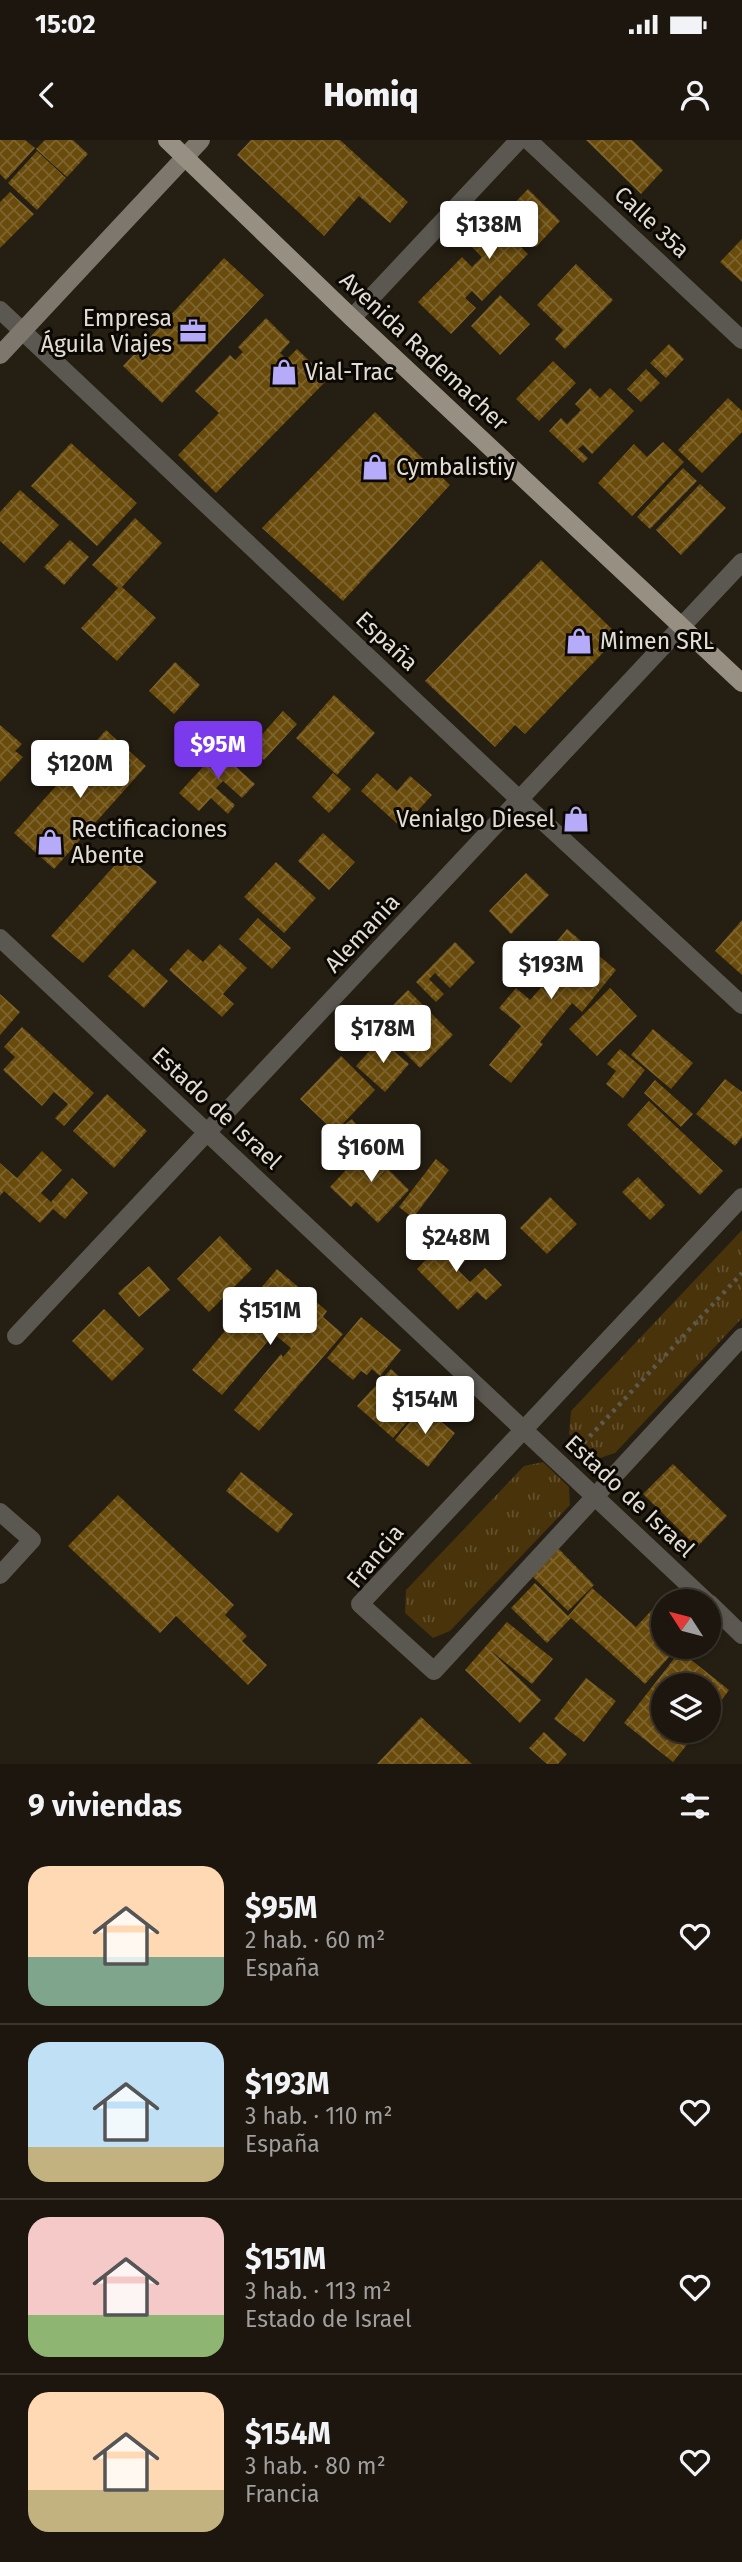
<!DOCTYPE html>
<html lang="es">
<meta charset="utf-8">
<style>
body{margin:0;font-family:"Fira Sans",sans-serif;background:#29231c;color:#f1f3f6;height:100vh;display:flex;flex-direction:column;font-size:26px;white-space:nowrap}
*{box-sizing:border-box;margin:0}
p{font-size:23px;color:#a09f9e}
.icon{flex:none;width:38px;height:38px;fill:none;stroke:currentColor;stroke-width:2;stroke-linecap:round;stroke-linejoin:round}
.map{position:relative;height:1624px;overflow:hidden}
.details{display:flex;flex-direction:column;background:#1c160e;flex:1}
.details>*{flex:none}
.needle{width:46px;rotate:306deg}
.controls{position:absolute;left:651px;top:1449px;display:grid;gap:14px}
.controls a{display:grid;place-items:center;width:70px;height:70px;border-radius:50%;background:#1c160e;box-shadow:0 2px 5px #0004,0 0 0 2px #3a352e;font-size:35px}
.price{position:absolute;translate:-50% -60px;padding:0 16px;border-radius:7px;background:#fff;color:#222;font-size:23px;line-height:46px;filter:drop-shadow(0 2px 4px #0008)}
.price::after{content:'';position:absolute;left:50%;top:42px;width:21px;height:16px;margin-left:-10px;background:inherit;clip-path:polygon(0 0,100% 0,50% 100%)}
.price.active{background:#7c3aed;color:#fff}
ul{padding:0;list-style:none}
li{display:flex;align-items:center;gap:21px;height:175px;padding:0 28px}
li+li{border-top:2px solid #3a352e}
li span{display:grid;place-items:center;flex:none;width:196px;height:140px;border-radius:21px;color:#555}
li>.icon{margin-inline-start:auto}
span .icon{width:84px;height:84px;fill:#fffc;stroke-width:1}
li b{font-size:30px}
h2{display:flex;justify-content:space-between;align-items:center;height:84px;padding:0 28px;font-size:30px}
.status{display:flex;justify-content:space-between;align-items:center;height:49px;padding:0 35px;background:#1c160e;direction:ltr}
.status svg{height:19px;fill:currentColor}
header{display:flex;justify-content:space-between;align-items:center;height:91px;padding:0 28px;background:#1c160e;font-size:32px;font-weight:800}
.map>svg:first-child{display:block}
</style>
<div class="status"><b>15:02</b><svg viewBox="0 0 49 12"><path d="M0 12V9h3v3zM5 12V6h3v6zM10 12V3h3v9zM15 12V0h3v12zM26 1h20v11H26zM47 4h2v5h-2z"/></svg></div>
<header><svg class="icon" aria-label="back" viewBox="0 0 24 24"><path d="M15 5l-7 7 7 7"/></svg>Homiq<svg class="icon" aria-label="person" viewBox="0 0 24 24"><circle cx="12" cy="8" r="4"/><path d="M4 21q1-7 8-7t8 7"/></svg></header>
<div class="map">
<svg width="742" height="1624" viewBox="0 0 742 1624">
<defs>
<pattern id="park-tufts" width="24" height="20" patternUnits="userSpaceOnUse" patternTransform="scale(1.75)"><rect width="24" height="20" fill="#48330b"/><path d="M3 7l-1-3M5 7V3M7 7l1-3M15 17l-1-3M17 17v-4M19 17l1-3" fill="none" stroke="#62502e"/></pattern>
<pattern id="building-cross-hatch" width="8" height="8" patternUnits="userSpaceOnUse" patternTransform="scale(1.75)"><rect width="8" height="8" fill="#694b0c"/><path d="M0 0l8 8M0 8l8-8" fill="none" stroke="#7e642e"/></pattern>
</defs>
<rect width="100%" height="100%" fill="#251e12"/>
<path fill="url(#park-tufts)" d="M742,1090V1178L615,1313L597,1319L569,1294L571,1271Z
M543,1322L569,1347L570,1365L450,1491L433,1498L405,1473L406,1450L524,1326Z"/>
<path fill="url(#building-cross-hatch)" d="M0,0H25L35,8L6,40L0,34Z
M45,0H73L88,14L67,37L36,9Z
M251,0H340L408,62L390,83L359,56L324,96L237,15Z
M586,0H632L663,30L641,54Z
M37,11L66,38L37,70L8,43Z
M528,49L560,81L536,107L522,94L515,101L528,114L482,161L472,151L465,158L476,168L451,194L418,162L462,117L472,127L482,117L472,107Z
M10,52L34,74L0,108V62Z
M742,99V142L720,122Z
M224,118L264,155L162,263L123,226Z
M576,124L613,160L565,209L555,199L563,190L537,165Z
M500,155L530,184L500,215L471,186Z
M266,178L290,202L280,213L287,219L297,209L328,239L216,353L178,315L219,273L195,251L230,215L235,220L243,212L238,207Z
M669,204L684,219L666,238L650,223Z
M553,221L576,243L539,281L516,259Z
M646,229L660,243L641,262L627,249Z
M590,248L600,258L610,248L634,271L592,314L583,305L578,309L588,318L583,323L549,291L561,278L567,284L581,270L575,264Z
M728,258L742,271V292L702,333L678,310Z
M375,272L450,345L343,461L262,388Z
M663,302L684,322L632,376L598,343L634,304L647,317Z
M71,303L137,363L97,406L31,346Z
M683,328L697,341L650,389L637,377Z
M700,344L726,368L681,415L656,390Z
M20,350L59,385L24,423L0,401V372Z
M135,378L162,403L122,447L156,478L117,521L81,488L118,448L92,425Z
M70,400L89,417L64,445L44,427Z
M541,420L619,496L525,594L515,585L495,607L425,541Z
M175,522L200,545L174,574L149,551Z
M334,555L375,593L337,635L296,598Z
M283,571L297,584L264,620L250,608Z
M0,585L22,604L15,611L23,617L0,642Z
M106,590L146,626L54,729L14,693Z
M226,602L242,617L234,625L255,644L242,658L223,641L216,648L235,665L228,674L211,658L199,671L179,653Z
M333,633L351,649L329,673L312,657Z
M377,633L397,651L410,636L432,655L402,688L361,651Z
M323,693L355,722L329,750L298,721Z
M125,714L157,742L83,823L51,796Z
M276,722L316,758L284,793L244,757Z
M526,733L549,755L511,794L489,771Z
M258,778L291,808L272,829L239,799Z
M742,780V835L715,811Z
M567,789L616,830L582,872L572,863L540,902L543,904L511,943L489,925L521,886L499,868L516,848L530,860L546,842L550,845L560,834L542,819Z
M455,802L475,822L450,848L435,833L429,839L444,854L436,862L416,842Z
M220,804L247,828L223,854L234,864L222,877L169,830L188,809L203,822Z
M133,809L168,841L144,868L108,836Z
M610,848L637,876L597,916L569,889Z
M408,850L453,895L420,928L375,883Z
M0,854L20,872L0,895Z
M22,887L94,953L64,986L55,978L68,964L54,952L42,966L3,930L15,917L4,907Z
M653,889L693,923L671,949L631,915Z
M380,899L409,924L385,952L356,926Z
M620,909L645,930L623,958L606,944L616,931L607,924Z
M341,916L375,950L335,992L300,959Z
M725,939L742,952V997L735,1006L696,974Z
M655,940L693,974L681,987L644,953Z
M107,954L147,991L114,1028L73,991Z
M649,961L723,1031L700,1055L627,985Z
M352,979L368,999L350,1012L335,992Z
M371,1003L393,1023L369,1048L388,1029L409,1050L378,1083L356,1062L351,1067L330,1047Z
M42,1011L62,1030L41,1053L51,1062L72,1038L88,1053L65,1079L53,1069L40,1083L4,1051L0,1056V1023L17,1038Z
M436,1019L449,1030L413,1078L399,1067Z
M638,1037L665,1065L650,1080L622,1052Z
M550,1057L577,1084L547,1114L520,1088Z
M451,1094L471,1115L457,1129L470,1142L485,1128L502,1145L486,1160L477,1152L458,1170L417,1129Z
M220,1096L252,1129L209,1172L177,1139Z
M149,1126L170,1150L139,1177L118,1153Z
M277,1129L327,1171L323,1177L343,1194L259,1291L234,1270L281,1214L283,1217L291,1208L274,1194L222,1255L192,1230Z
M104,1169L144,1209L112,1241L72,1201Z
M361,1177L401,1210L380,1236L372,1229L367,1235L361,1231L353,1240L327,1218Z
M391,1229L408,1244L414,1238L426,1249L404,1273L402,1271L399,1274L408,1281L393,1298L357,1266Z
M422,1266L455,1293L428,1327L395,1300Z
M673,1324L727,1376L697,1407L643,1354Z
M241,1332L293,1374L278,1393L226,1351Z
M118,1355L234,1465L225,1475L247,1496L242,1501L267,1525L248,1545L176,1476L160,1493L68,1406Z
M558,1408L594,1445L568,1471L531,1435Z
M535,1443L568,1476L592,1448L636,1487L663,1458L666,1461H663V1507H678L645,1544L571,1478L547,1503L511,1468Z
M507,1482L553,1519L532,1544L490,1510L541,1560L520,1583L465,1530Z
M680,1511L729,1550L709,1577V1545H663V1591H698L673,1622L624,1583Z
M586,1538L616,1561L584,1602L554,1579Z
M421,1577L472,1624H377Z
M544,1592L567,1614L558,1624H547L529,1608Z"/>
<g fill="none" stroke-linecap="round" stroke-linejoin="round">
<path stroke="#5e584d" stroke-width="4.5" stroke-dasharray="3.5 5" stroke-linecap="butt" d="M578,1309L742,1133"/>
<path stroke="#5b5751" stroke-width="18" d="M528,0L742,200
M0,170L520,660L742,865
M352,178L519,0
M0,798L706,1461
M742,1057L360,1464L434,1531L742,1197
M16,1196L742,422
M0,1372L32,1400L0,1435
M709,1463L742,1495"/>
<path stroke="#7d776d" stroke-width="18" d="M0,215L201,0"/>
<path stroke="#978f82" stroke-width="18" d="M167,0L352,178L742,543"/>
</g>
<defs>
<g id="office-bare" transform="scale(2.1)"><path d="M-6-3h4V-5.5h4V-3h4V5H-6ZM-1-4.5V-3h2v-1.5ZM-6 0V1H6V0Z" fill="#b6abf8" stroke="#0c0904" stroke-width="2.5" paint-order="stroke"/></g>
<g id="shop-bare" transform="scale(2.1)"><path d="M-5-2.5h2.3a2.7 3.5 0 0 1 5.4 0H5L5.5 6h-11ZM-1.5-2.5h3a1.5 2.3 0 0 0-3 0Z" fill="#b6abf8" stroke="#0c0904" stroke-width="2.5" paint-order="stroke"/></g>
</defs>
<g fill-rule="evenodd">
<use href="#office-bare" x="193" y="191"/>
<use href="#shop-bare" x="284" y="232"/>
<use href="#shop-bare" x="375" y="327"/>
<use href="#shop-bare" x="579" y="501"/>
<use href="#shop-bare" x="576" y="679"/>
<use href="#shop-bare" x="50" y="702"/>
</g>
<g text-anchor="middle" stroke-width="6" stroke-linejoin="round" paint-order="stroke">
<g font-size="23" fill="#e3ded5" stroke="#0c0904">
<text transform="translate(652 82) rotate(43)" y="8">Calle 35a</text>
<text transform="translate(424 211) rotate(43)" y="8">Avenida Rademacher</text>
<text transform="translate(387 501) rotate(43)" y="8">España</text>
<text transform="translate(362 793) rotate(-47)" y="8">Alemania</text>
<text transform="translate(217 968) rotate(43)" y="8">Estado de Israel</text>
<text transform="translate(630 1356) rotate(43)" y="8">Estado de Israel</text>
<text transform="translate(375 1416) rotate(-50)" y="8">Francia</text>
</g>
<g font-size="23" fill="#e3ded5" stroke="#0c0904" text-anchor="start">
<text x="172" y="186" text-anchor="end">Empresa<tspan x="172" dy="26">Águila Viajes</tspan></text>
<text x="305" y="240">Vial-Trac</text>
<text x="396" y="335">Cymbalistiy</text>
<text x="600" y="509">Mimen SRL</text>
<text x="555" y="687" text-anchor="end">Venialgo Diesel</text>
<text x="71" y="697">Rectificaciones<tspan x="71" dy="26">Abente</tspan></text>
</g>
</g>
</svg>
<div class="controls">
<a><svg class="needle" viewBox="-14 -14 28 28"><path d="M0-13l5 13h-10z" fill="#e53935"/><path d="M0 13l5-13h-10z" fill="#a09f9e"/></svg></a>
<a><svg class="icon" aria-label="layers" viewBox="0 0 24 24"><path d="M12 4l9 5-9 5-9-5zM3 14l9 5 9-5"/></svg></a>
</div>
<b class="price" style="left:489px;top:121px">$138M</b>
<b class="price active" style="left:218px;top:641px">$95M</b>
<b class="price" style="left:80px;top:660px">$120M</b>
<b class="price" style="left:551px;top:861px">$193M</b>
<b class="price" style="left:383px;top:925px">$178M</b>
<b class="price" style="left:371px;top:1044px">$160M</b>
<b class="price" style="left:456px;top:1134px">$248M</b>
<b class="price" style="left:270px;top:1207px">$151M</b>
<b class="price" style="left:425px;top:1296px">$154M</b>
</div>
<section class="details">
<h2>9 viviendas<svg class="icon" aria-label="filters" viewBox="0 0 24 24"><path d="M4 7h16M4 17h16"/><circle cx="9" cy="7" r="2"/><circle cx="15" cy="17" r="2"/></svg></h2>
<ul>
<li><span style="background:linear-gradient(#ffd9b3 65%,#7fa58c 0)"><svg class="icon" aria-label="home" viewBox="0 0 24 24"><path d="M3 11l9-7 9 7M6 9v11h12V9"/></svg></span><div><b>$95M</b><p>2 hab. · 60 m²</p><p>España</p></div><svg class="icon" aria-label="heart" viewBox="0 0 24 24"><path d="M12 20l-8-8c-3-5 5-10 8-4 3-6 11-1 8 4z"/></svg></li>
<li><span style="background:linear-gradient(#bfe0f5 75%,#c2b280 0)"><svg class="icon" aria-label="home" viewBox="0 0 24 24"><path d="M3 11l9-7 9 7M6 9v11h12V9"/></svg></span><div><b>$193M</b><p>3 hab. · 110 m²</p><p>España</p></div><svg class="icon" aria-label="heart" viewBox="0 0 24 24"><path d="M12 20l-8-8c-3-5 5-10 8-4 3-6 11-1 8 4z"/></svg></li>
<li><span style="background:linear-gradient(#f6c9c9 70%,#8fb573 0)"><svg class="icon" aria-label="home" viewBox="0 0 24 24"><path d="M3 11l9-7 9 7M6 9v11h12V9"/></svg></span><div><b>$151M</b><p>3 hab. · 113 m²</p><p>Estado de Israel</p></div><svg class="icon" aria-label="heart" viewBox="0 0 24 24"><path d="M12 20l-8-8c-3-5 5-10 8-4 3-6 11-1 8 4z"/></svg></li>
<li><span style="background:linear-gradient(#ffd9b3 70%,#c2b280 0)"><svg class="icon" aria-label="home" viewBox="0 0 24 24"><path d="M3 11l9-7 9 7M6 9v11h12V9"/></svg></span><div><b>$154M</b><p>3 hab. · 80 m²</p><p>Francia</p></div><svg class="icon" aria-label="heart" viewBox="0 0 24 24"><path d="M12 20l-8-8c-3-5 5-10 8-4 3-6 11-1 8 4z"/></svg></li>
</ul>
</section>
